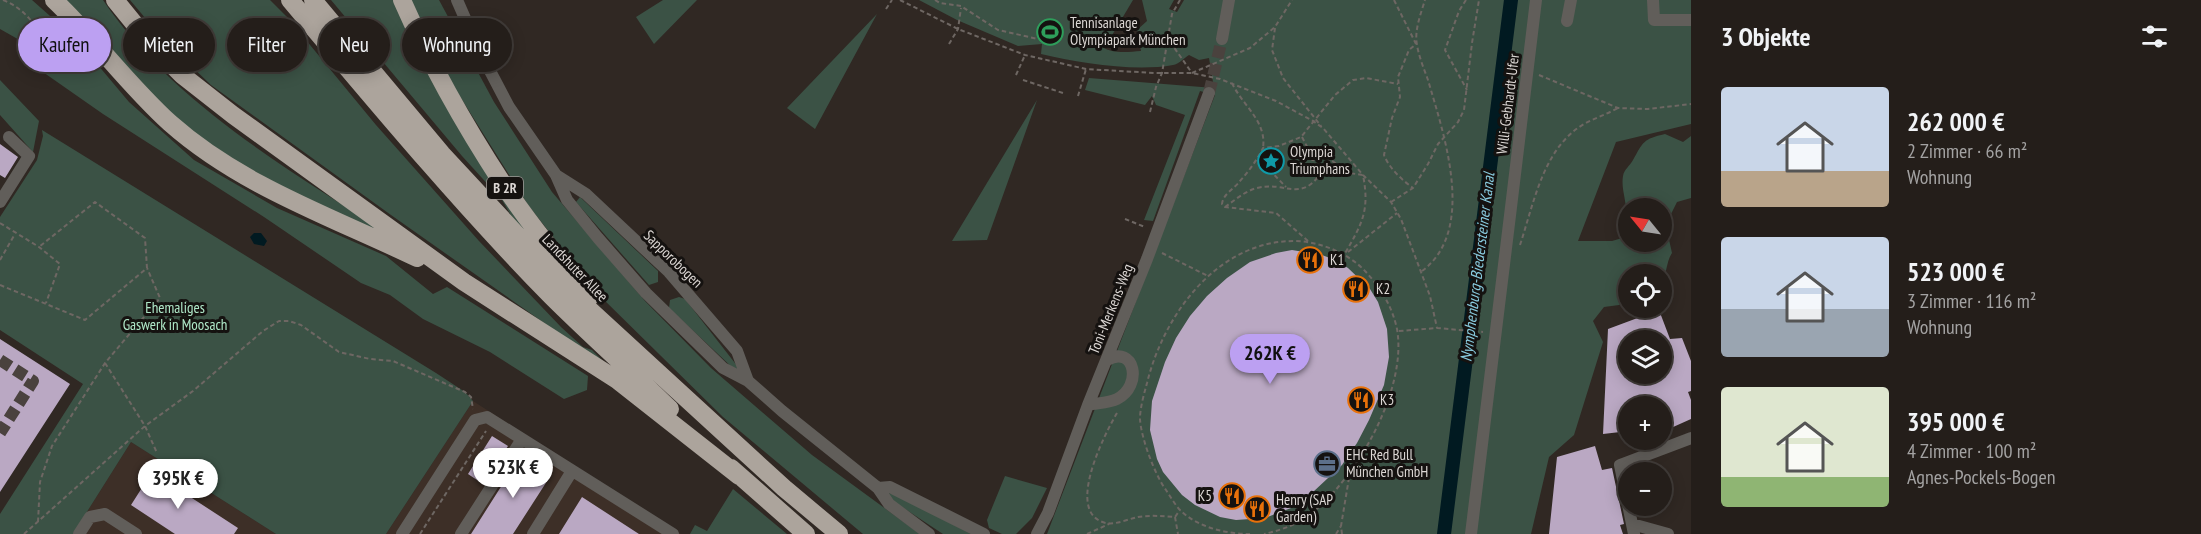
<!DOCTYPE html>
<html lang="de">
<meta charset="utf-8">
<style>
body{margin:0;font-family:"PT Sans Narrow",sans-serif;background:#302b27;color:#f1f3f6;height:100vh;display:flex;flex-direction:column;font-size:22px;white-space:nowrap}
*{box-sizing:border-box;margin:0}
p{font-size:20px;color:#a3a2a2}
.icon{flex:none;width:33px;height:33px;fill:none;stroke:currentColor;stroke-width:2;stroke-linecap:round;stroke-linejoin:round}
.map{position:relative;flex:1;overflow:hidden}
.drawer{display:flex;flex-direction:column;background:#241e1a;width:510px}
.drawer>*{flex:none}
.banner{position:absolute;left:18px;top:18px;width:570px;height:54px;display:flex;gap:12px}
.needle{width:39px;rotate:300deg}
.tools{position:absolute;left:1618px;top:198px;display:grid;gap:12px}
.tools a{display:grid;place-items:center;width:54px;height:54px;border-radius:50%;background:#241e1a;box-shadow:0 3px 15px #0003,0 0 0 2px #413c39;font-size:30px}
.price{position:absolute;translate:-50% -51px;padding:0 14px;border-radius:21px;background:#fff;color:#222;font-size:20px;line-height:39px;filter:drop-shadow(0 2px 3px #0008)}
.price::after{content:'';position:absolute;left:50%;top:36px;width:18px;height:14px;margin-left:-9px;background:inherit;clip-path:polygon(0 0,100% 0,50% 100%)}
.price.on{background:#bca0f2;color:#111}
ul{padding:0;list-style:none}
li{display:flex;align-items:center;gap:18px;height:150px;padding:0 30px}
li span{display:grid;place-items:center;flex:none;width:168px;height:120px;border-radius:6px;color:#555}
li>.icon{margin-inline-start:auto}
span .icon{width:72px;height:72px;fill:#fffc;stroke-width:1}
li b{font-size:26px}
h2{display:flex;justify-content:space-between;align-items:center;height:72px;padding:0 30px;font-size:26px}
.chip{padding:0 21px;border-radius:27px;background:#241e1a;box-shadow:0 3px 15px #0003,0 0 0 2px #413c39;font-size:21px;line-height:54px}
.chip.on{background:#bca0f2;color:#111}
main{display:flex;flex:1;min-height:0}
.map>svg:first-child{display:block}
</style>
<main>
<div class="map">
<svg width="1691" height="534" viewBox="0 0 1691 534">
<rect width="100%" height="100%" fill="#302823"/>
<path fill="#3d2f27" d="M473,401L681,534H386Z
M131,442L276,534H73Z"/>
<path fill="#3b5245" d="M0,0H32L76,39L129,102L194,160L277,208L386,256L433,294L447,287L588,376L587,390L564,399L490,352L423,319L390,295L361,283L264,217L103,114L40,70L23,42L0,29Z
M64,0H103C174,105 291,171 396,239C318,204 238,172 174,116C134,81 99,39 64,0Z
M130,0H270L287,17L376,125L479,241L561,327L583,347L592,350L607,365L557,332L391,215L211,85L162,38Z
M331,0H394L529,232L526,235L513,219L502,200L462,156Z
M410,0H439L494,102L552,192L645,301L711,368L812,455L920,534H863L723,417L598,294L528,205L449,79Z
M663,0H697L654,44L636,17Z
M919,0H1133L1105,47H1102C1113,54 1128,52 1141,51L1137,30L1147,21L1142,0H1174L1169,9L1177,12L1184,0H1691V124L1616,142L1578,241H1612L1629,236V242H1662V231L1668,235L1672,253C1666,262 1668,271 1662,279V274H1629V299L1619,305L1604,307L1593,321L1603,342L1574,435L1549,457L1531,534H1047L1215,95L1200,91L1153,221L1144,220L1185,115L1156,105L1152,96L1145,105L1085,90L1089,78L1214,88L1209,58L1199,60L1189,55C1184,58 1179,64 1173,65C1135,72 1079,63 1041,54L1042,44L1018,46L957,20Z
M877,14L815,129L787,108Z
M0,80L39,121L33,152L0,115Z
M1037,100L987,240L952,241Z
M42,130L436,373L465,392L473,401L386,534H276L131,442L73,534H0V514L83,384L0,330V217L37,160L43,136Z
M1665,134L1683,142L1691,136V198L1677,202L1670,216L1662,221V208H1629V213L1626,210C1626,199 1621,188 1623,176C1624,169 1630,166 1633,160C1643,142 1643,139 1665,134Z
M580,197L658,271V282L649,285L576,202Z
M679,297L685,299L738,367L736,371L669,308L670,300Z
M1005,476L1047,488L1032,518L1016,534H1002L989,528L987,520Z
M733,489L787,534H690L695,525L707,531Z
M887,493L895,494L971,534H943L896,503Z"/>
<path fill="#011a21" d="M254,233H261L267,241L264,246L254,244L250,237Z"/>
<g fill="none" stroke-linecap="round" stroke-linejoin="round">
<path stroke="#011a21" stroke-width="14" d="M1444,534L1511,0"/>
</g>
<path fill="#baa8c3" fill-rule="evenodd" d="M0,144L18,157L5,178L0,175Z
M1292,250L1322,255L1335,260L1348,268L1370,289L1378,302L1387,329L1389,357L1384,385L1369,420L1357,443L1342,465L1313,492L1291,508L1265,518L1236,520L1220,517L1195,505L1182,495L1163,472L1157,459L1150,430L1152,401L1165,362L1176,338L1190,316L1207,296L1227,278L1250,262L1276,253Z
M1659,310L1670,339L1682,338L1691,361V391L1688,392L1691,400V419L1662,432V406H1629V431L1603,434L1608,329ZM1629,340H1662V374H1629Z
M0,339L70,384L0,492Z
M492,436L508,446L483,484L468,474Z
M1595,446L1602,470L1612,468L1624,524L1620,525L1623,534H1549L1557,457Z
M521,455L551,475L513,534H471Z
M152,472L238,528L234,534H175L131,505Z
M582,497L639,534H559Z"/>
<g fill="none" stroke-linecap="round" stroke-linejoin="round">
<path stroke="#4a423e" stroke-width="12" stroke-dasharray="12 6" stroke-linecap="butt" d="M1209,93L1222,39
M0,360L33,381L0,433"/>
<path stroke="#6e6763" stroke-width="2" stroke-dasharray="4.5 3" stroke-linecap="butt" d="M3,0C26,9 38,28 49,48
M900,0L958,29L1025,55L1086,69L1154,73H1192L1220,79L1276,101L1313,121L1323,128L1363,175L1391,202L1401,219L1430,296L1437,328
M935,0L940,3L961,6L998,30L1038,39
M1394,0L1416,44L1409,50L1398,77L1400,97L1392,118L1384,155C1389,168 1402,180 1413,188
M1466,0L1459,11L1445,50L1467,90
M886,9L892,0
M1275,28L1272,50L1283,78L1321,126
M1170,34L1173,46L1192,73
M949,44L958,29L961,8
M1192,73L1250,48L1275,27L1292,0
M1016,75L1025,55
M1539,75L1618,108L1648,109L1691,104
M1023,80L1063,93
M1232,83C1242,105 1267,121 1263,148
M1078,96L1086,69
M1150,112L1156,87L1162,73L1172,14L1180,0
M1302,137L1313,158
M1259,159L1286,187
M1391,202L1413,188L1428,164L1438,144L1458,122L1464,110L1472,43L1479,0
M1225,207C1235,200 1245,191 1257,188C1284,181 1299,201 1318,177L1312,159L1326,172L1327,161L1331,160L1349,173L1363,175C1370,211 1362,224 1344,255
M1125,219L1145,227
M0,223L39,247L60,264L46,303
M1308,241L1276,213L1225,207L1222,204C1223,194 1234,189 1240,181C1249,171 1257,160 1263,148L1279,146L1301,137L1335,95L1353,80L1366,78L1398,84
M1520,245C1534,203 1543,148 1584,124C1595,118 1607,114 1618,108
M1348,252L1397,213
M1162,253L1208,276
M0,260L15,234
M1422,271C1477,230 1444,135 1428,80C1424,69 1419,57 1417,45C1414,31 1421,13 1425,0
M0,285L85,320L147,268L145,238L95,202L39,247
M1399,331L1437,328L1483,332
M105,363L145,426L157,453
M1117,413C1104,435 1064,514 1106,523C1116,525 1128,519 1138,517C1150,515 1162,516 1175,517L1180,510
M1175,517L1178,534
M38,522L40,482L52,446L105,363L160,298L147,268
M24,534L145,426L193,391L263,331L279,321H289L301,325L339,352L370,359L393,361L465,392L471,397L473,409
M420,534L486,431
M1087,534L1109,524
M1250,534C1226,534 1196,527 1179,509C1174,503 1170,496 1166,490C1155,475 1141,438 1140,419C1140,408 1144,394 1147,383C1164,314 1218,240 1296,241C1321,242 1348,253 1365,271C1381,288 1392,306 1397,329C1408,391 1353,487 1302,520C1290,527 1277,531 1264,534
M1336,534L1341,526
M1342,534L1341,526L1350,472"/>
<path stroke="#615e5a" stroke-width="12" d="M457,0L478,48L509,107L556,175L567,200L598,238L646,293L723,368L748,381L782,411L878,488L889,504L929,534
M1653,0L1654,20H1691
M1567,21L1571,0
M1222,39L1229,0
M556,175L586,194L669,272L737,351L748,381
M0,202L29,156L9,137
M1088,405C1097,403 1109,403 1117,399C1143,386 1135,344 1107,360
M878,488L890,487L984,534
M1632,524L1668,534
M79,534L90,517L105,514L136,534
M402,534L475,420L487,417L673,534
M461,534L522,439
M533,534L572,471
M1037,534L1048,513L1088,405L1147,259L1209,93
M1471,534C1494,356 1514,178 1536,0
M1634,534L1620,465L1691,438"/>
<path stroke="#aca49c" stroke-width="18" d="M54,0C95,39 128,85 170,123C241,186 332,217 417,258
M115,0L150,43L182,75L233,115L464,282L617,380L739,476
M290,0C375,101 459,202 551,296C590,335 631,371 670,409
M313,0L442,154L569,291L784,488L839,534
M402,0C430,64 465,126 503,184C529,224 560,260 590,297
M731,468L806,534"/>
</g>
<defs>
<g id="stadium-ring" transform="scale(1.35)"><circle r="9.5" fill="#151210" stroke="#2e9e5b" stroke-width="1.5"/><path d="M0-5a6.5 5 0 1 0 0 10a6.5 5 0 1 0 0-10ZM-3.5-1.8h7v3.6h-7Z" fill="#2e9e5b"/></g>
<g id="sight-ring" transform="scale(1.35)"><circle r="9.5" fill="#151210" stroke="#0f9aa8" stroke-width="1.5"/><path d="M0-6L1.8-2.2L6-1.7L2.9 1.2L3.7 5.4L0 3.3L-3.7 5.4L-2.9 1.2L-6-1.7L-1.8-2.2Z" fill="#0f9aa8"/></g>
<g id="restaurant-ring" transform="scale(1.35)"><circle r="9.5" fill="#151210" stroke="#e8710a" stroke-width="1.5"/><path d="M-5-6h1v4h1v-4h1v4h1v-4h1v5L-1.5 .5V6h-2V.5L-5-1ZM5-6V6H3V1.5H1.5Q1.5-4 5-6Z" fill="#e8710a"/></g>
<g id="office-ring" transform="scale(1.35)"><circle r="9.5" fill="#151210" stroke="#5c6f8a" stroke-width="1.5"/><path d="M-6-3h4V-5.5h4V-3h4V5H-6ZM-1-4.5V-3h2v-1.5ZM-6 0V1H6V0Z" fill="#5c6f8a"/></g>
</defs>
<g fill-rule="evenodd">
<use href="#stadium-ring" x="1050" y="32"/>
<use href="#sight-ring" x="1271" y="161"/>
<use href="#restaurant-ring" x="1310" y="260"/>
<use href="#restaurant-ring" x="1356" y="289"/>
<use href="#restaurant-ring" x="1361" y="400"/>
<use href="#office-ring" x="1327" y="464"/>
<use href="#restaurant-ring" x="1232" y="496"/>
<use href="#restaurant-ring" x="1257" y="509"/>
</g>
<g text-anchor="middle" stroke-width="6" stroke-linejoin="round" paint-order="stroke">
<rect fill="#151210" stroke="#a09c99" stroke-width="1.5" x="487" y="177" width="36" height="22" rx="4.5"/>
<g font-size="14" font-weight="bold" fill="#dcd7d4">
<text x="505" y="193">B 2R</text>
</g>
<g font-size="15" fill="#dcd7d4" stroke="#151210" text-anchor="start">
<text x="1070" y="28">Tennisanlage<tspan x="1070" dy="17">Olympiapark München</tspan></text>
<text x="1290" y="157">Olympia<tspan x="1290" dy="17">Triumphans</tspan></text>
<text x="1330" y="265">K1</text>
<text x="1376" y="294">K2</text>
<text x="1380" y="405">K3</text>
<text x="1346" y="460">EHC Red Bull<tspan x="1346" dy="17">München GmbH</tspan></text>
<text x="1212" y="501" text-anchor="end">K5</text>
<text x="1276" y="505">Henry (SAP<tspan x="1276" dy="17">Garden)</tspan></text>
</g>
<g font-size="15" fill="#dcd7d4" stroke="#151210">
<text transform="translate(1508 104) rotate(-83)" y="5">Willi-Gebhardt-Ufer</text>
<text transform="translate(673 259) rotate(44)" y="5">Sapporobogen</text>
<text transform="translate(575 268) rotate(46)" y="5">Landshuter Allee</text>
<text transform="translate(1111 309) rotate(-68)" y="5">Toni-Merkens-Weg</text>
</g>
<g font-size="15" fill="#afe7c8" stroke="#151210">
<text x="175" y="313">Ehemaliges<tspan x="175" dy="17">Gaswerk in Moosach</tspan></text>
</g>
<g font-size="16" font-style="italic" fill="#89cbdf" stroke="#151210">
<text transform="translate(1477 267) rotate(-83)" y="6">Nymphenburg-Biedersteiner Kanal</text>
</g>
</g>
</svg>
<div class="tools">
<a><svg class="needle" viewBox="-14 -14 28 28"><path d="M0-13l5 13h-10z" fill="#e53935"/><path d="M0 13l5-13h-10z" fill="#a3a2a2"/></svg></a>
<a><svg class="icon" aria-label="locate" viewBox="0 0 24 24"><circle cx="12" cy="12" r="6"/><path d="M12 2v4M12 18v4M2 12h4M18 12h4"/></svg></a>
<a><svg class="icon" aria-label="layers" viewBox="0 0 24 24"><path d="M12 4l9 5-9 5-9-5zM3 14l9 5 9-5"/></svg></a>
<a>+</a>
<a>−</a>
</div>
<b class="price on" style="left:1270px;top:385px">262K €</b>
<b class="price" style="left:513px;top:499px">523K €</b>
<b class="price" style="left:178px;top:510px">395K €</b>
<div class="banner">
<a class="chip on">Kaufen</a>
<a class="chip">Mieten</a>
<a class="chip">Filter</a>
<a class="chip">Neu</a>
<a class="chip">Wohnung</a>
</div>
</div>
<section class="drawer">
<h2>3 Objekte<svg class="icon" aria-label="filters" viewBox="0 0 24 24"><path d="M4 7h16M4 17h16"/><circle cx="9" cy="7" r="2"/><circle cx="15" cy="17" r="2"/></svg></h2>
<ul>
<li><span style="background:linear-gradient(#c9d6e8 70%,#b9a48a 0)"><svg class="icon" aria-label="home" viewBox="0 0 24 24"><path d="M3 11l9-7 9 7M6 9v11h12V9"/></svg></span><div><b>262 000 €</b><p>2 Zimmer · 66 m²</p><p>Wohnung</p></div></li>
<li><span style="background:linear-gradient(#c9d6e8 60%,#9aa5b1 0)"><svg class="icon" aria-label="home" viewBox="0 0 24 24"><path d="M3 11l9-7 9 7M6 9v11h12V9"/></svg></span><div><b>523 000 €</b><p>3 Zimmer · 116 m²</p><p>Wohnung</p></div></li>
<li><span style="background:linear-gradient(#dfe7d0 75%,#8fb573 0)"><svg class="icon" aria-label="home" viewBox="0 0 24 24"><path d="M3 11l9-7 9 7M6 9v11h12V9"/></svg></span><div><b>395 000 €</b><p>4 Zimmer · 100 m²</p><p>Agnes-Pockels-Bogen</p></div></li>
</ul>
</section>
</main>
